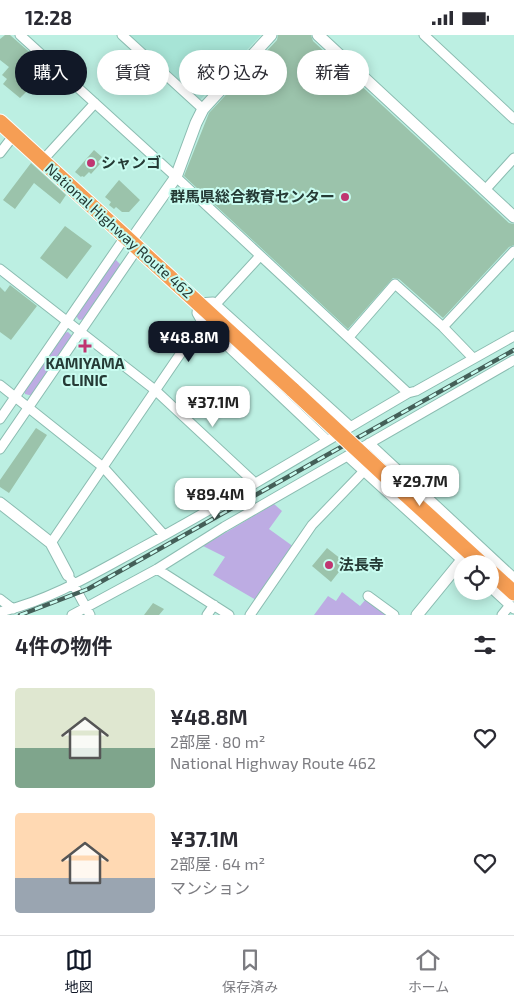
<!DOCTYPE html>
<html lang="ja">
<meta charset="utf-8">
<style>
body{margin:0;font-family:"Exo 2","Noto Sans JP",sans-serif;background:#f2f2f3;color:#2b2b33;height:100vh;display:flex;flex-direction:column;font-size:19px;white-space:nowrap}
*{box-sizing:border-box;margin:0}
p{font-size:16px;color:#7c7c81}
.icon{flex:none;width:28px;height:28px;fill:none;stroke:currentColor;stroke-width:2;stroke-linecap:round;stroke-linejoin:round}
.map{position:relative;height:580px;overflow:hidden}
.panel{display:flex;flex-direction:column;background:#fff;flex:1}
.panel>*{flex:none}
.top-card{position:absolute;left:15px;top:15px;width:485px;height:45px;display:flex;gap:10px}
.buttons{position:absolute;left:454px;top:520px;display:grid;gap:10px}
.buttons a{display:grid;place-items:center;width:45px;height:45px;border-radius:50%;background:#fff;box-shadow:0 2px 12px #0003;font-size:25px}
.price{position:absolute;translate:-50% -42px;padding:0 11px;border-radius:10px;background:#fff;color:#222;font-size:16px;line-height:32px;filter:drop-shadow(0 1px 2px #0008)}
.price::after{content:'';position:absolute;left:50%;top:30px;width:15px;height:11px;margin-left:-8px;background:inherit;clip-path:polygon(0 0,100% 0,50% 100%)}
.price.active{background:#111827;color:#fff}
ul{padding:0;list-style:none}
li{display:flex;align-items:center;gap:15px;height:125px;padding:0 15px}
li span{display:grid;place-items:center;flex:none;width:140px;height:100px;border-radius:5px;color:#555}
li>.icon{margin-inline-start:auto}
span .icon{width:60px;height:60px;fill:#fffc;stroke-width:1}
li b{font-size:21px}
h2{display:flex;justify-content:space-between;align-items:center;height:60px;padding:0 15px;font-size:21px}
.chip{padding:0 18px;border-radius:22px;background:#fff;box-shadow:0 2px 12px #0003;font-size:18px;line-height:45px}
.chip.active{background:#111827;color:#fff}
.status{display:flex;justify-content:space-between;align-items:center;height:35px;padding:0 25px;background:#fff;direction:ltr}
.status svg{height:14px;fill:currentColor}
.menu{display:flex;justify-content:space-around;align-items:center;height:70px;border-top:1px solid #e1e1e2;background:#fff;font-size:14px;color:#7c7c81}
.menu a{display:grid;justify-items:center;gap:2px}
.menu .active{color:#111827}
.map>svg:first-child{display:block}
</style>
<div class="status"><b>12:28</b><svg viewBox="0 0 49 12"><path d="M0 12V9h3v3zM5 12V6h3v6zM10 12V3h3v9zM15 12V0h3v12zM26 1h20v11H26zM47 4h2v5h-2z"/></svg></div>
<div class="map">
<svg width="514" height="580" viewBox="0 0 514 580">
<rect width="100%" height="100%" fill="#bcefe2"/>
<path fill="#a7e4d6" d="M126,0H261L201,64L196,65Z"/>
<path fill="#bdace3" d="M116,225L121,230L86,284L79,285L77,282V278L112,227Z
M68,297L71,300V305L33,361L25,359V355L64,298Z
M274,469L282,476L269,494L294,512L256,565L213,540L225,522L203,511Z
M342,557L360,571L366,564L387,580H314L328,561L336,566Z"/>
<path fill="#9bc3ab" d="M5,0H10L43,29L39,34L50,45L36,60L29,54L20,63L3,49L7,44L2,40L9,32L0,25V4Z
M278,0H311L313,6L509,188L514,189V210L509,212L443,283L399,244L393,243L348,294L184,141L209,78L277,5Z
M94,115L102,122L98,127L100,129L91,139L89,137L84,142L82,141L81,142L75,137Z
M31,128L66,160L60,169L34,148L15,174L3,165Z
M119,145L140,165L129,177H122L116,172L114,174L109,170L111,167L105,162Z
M65,191L92,211L67,244L40,223Z
M10,250L37,271L11,305L0,297V252L5,257Z
M36,393L47,400L9,458L0,452V445Z
M327,513L346,528L331,547L312,531Z
M153,568L164,574L159,580H144Z"/>
<g fill="none" stroke-linecap="round" stroke-linejoin="round">
<g stroke="#8bbcb1" stroke-width="11">
<path id="street" d="M20,0L176,142L408,358
M122,0L203,74
M424,0L514,84
M0,118L14,100
M42,126L95,68
M485,155L514,123
M0,234L155,355L255,448
M216,269L260,221
M443,292L514,216
M349,302L395,249L443,292L473,323
M0,350L103,432L164,500
M0,384L125,202
M327,405L202,287L197,278L198,268L213,267L350,391
M369,408L514,543
M0,414L137,214
M347,421L465,528
M51,508L202,287
M157,534L229,580
M71,545L90,580
M490,552L514,574
M368,561L394,580
M0,564L13,574
M0,577C51,565 95,538 141,513C232,464 319,410 408,358L416,356L514,301
M72,580L157,534L224,492L514,325
M207,580L214,570
M250,580L312,490L363,437
M502,580L510,570"/>
</g>
<g stroke="#8bbcb1" stroke-width="13">
<path id="secondary" d="M318,0L514,182
M130,207L176,142L196,88L203,74L271,0
M0,468L51,508L68,540
M417,580L462,525"/>
</g>
<g stroke="#fff" stroke-width="17">
<path id="highway" d="M0,87L293,355
M404,458L482,529
M490,536L514,558"/>
</g>
<use href="#street" stroke="#fff" stroke-width="9"/>
<use href="#secondary" stroke="#fff" stroke-width="11"/>
<use href="#highway" stroke="#f69e54" stroke-width="15"/>
<g stroke="#445f58" stroke-width="4.5">
<path id="rail" d="M20,580L88,554L514,315"/>
</g>
<use href="#rail" stroke="#c9fcf0" stroke-width="2.5" stroke-dasharray="8" stroke-linecap="butt"/>
<g stroke="#fff" stroke-width="17" stroke-linecap="butt">
<path id="highway-bridge" d="M293,355L404,458"/>
</g>
<use href="#highway-bridge" stroke="#f69e54" stroke-width="15"/>
</g>
<g fill="#c03671" stroke="#c9fcf0" stroke-width="2">
<circle cx="91" cy="128" r="5"/>
<circle cx="345" cy="162" r="5"/>
<path d="M82.5 303.5h5v5h5v5h-5v5h-5v-5h-5v-5h5z"/>
<circle cx="329" cy="530" r="5"/>
</g>
<g text-anchor="middle" stroke-width="4" stroke-linejoin="round" paint-order="stroke">
<g font-size="15" font-weight="bold" fill="#253a35" stroke="#c9fcf0" text-anchor="start">
<text x="101" y="133">シャンゴ</text>
<text x="335" y="167" text-anchor="end">群馬県総合教育センター</text>
<text x="85" y="334" text-anchor="middle">KAMIYAMA<tspan x="85" dy="17">CLINIC</tspan></text>
<text x="339" y="535">法長寺</text>
</g>
<g font-size="15" fill="#253a35" stroke="#c9fcf0">
<text transform="translate(119 196) rotate(42)" y="5">National Highway Route 462</text>
</g>
</g>
</svg>
<div class="buttons">
<a><svg class="icon" aria-label="locate" viewBox="0 0 24 24"><circle cx="12" cy="12" r="6"/><path d="M12 2v4M12 18v4M2 12h4M18 12h4"/></svg></a>
</div>
<b class="price active" style="left:189px;top:328px">¥48.8M</b>
<b class="price" style="left:213px;top:393px">¥37.1M</b>
<b class="price" style="left:420px;top:472px">¥29.7M</b>
<b class="price" style="left:215px;top:485px">¥89.4M</b>
<div class="top-card">
<a class="chip active">購入</a>
<a class="chip">賃貸</a>
<a class="chip">絞り込み</a>
<a class="chip">新着</a>
</div>
</div>
<section class="panel">
<h2>4件の物件<svg class="icon" aria-label="filters" viewBox="0 0 24 24"><path d="M4 7h16M4 17h16"/><circle cx="9" cy="7" r="2"/><circle cx="15" cy="17" r="2"/></svg></h2>
<ul>
<li><span style="background:linear-gradient(#dfe7d0 60%,#7fa58c 0)"><svg class="icon" aria-label="home" viewBox="0 0 24 24"><path d="M3 11l9-7 9 7M6 9v11h12V9"/></svg></span><div><b>¥48.8M</b><p>2部屋 · 80 m²</p><p>National Highway Route 462</p></div><svg class="icon" aria-label="heart" viewBox="0 0 24 24"><path d="M12 20l-8-8c-3-5 5-10 8-4 3-6 11-1 8 4z"/></svg></li>
<li><span style="background:linear-gradient(#ffd9b3 65%,#9aa5b1 0)"><svg class="icon" aria-label="home" viewBox="0 0 24 24"><path d="M3 11l9-7 9 7M6 9v11h12V9"/></svg></span><div><b>¥37.1M</b><p>2部屋 · 64 m²</p><p>マンション</p></div><svg class="icon" aria-label="heart" viewBox="0 0 24 24"><path d="M12 20l-8-8c-3-5 5-10 8-4 3-6 11-1 8 4z"/></svg></li>
</ul>
</section>
<nav class="menu">
<a class="active"><svg class="icon" aria-label="map" viewBox="0 0 24 24"><path d="M3 6l6-2 6 2 6-2v14l-6 2-6-2-6 2zM9 4v14M15 6v14"/></svg>地図</a>
<a><svg class="icon" aria-label="saved" viewBox="0 0 24 24"><path d="M7 4h10v16l-5-4-5 4z"/></svg>保存済み</a>
<a><svg class="icon" aria-label="home" viewBox="0 0 24 24"><path d="M3 11l9-7 9 7M6 9v11h12V9"/></svg>ホーム</a>
</nav>
